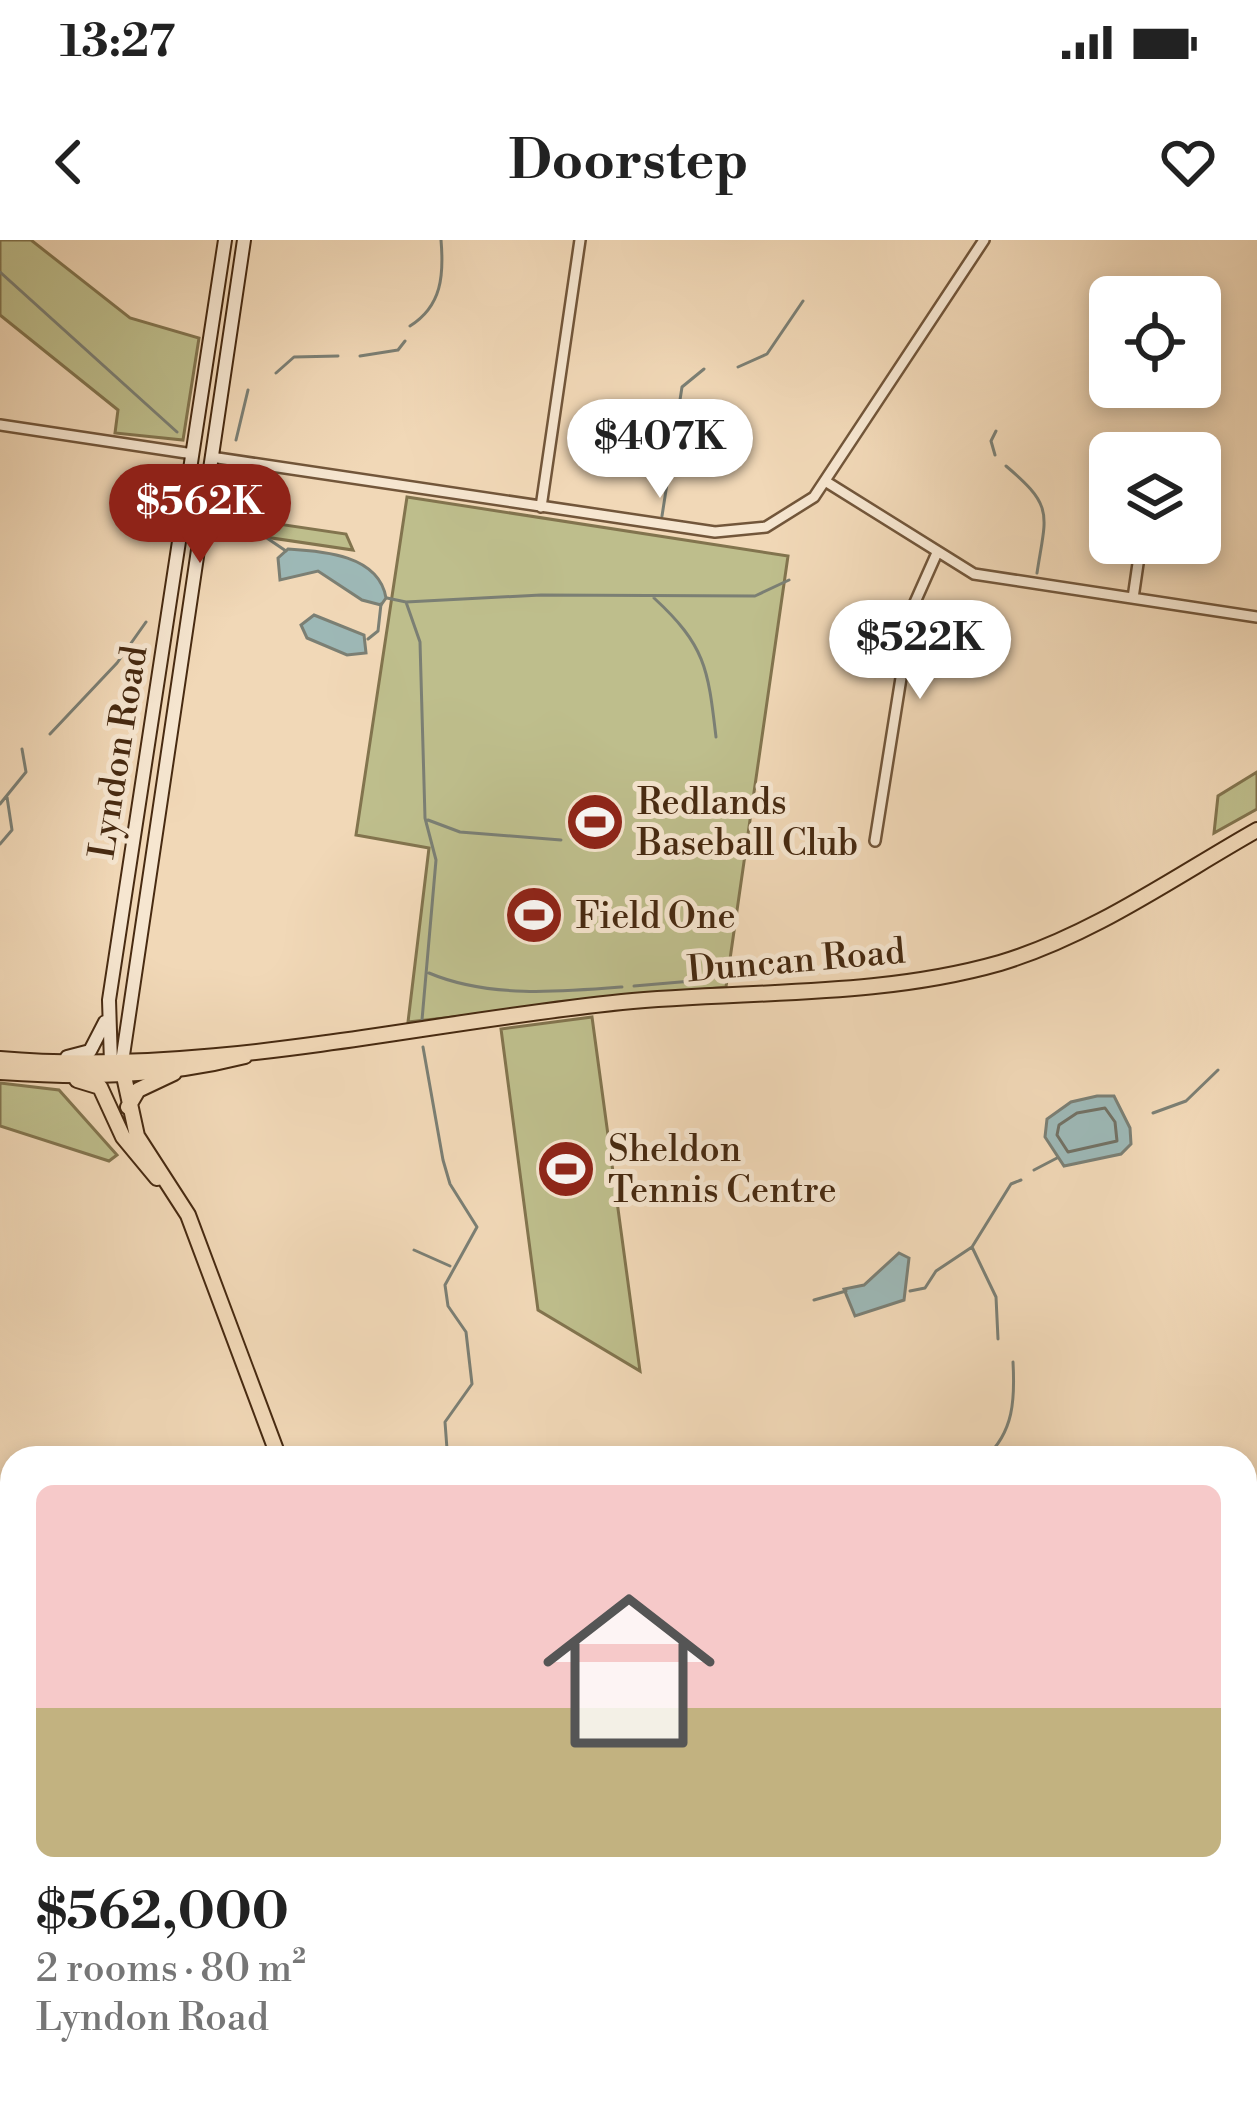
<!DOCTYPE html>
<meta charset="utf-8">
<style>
body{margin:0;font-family:"Libre Bodoni",serif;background:#f6f6f6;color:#222;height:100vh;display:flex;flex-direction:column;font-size:45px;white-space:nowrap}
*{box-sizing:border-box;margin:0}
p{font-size:39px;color:#767676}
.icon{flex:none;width:66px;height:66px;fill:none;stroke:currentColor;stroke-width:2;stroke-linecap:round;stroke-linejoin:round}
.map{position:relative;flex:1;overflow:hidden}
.sheet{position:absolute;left:0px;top:1206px;width:1257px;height:660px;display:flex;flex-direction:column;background:#fff;border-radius:36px 36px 0 0;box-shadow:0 6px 18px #0003}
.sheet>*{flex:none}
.fabs{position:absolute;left:1089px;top:36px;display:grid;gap:24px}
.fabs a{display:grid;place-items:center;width:132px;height:132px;border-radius:18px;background:#fff;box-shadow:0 6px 18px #0003;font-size:60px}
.price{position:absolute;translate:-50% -102px;padding:0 27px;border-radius:42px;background:#fff;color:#222;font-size:39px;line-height:78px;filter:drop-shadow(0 3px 6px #0008)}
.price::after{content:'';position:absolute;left:50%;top:72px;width:36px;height:27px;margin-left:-18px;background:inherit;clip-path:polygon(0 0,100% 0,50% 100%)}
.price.on{background:#8f2418;color:#fff}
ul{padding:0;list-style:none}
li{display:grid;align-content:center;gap:24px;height:636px;padding:0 36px}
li+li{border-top:3px solid #e0e0e0}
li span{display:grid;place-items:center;height:372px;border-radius:18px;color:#555}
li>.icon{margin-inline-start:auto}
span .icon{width:216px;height:216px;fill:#fffc;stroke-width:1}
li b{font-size:51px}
.status{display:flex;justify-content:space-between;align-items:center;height:84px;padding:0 60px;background:#fff;direction:ltr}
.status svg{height:33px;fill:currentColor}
header{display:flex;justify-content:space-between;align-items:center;height:156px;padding:0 36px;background:#fff;font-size:54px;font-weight:700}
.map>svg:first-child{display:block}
</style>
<div class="status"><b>13:27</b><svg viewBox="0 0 49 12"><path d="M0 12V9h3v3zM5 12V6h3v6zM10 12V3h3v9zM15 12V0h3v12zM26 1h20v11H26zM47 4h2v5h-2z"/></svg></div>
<header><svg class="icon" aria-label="back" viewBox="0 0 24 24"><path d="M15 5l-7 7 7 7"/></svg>Doorstep<svg class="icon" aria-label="heart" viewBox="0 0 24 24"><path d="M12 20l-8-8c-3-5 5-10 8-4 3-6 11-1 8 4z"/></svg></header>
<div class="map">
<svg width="1257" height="1866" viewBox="0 0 1257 1866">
<rect width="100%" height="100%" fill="#f1d8b7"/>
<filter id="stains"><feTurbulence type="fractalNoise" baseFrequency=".00167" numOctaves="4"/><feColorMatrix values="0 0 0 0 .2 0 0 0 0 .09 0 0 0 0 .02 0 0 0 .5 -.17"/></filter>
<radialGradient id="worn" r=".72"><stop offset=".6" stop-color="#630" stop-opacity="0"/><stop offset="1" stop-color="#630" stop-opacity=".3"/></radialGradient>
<path fill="#bebe8c" stroke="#82744e" stroke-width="3" d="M0,0H31L130,78L199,98L183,200L115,193L118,170L0,75Z
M230,234L254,236L271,283L346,294L353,310L211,289L218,243Z
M407,257L788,316L726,747L408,782L429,608L356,595Z
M1257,532V569L1214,593L1218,556Z
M592,777L640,1131L538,1070L501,789Z
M0,843L59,850L117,915L109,921L0,886Z
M1245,1444L1257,1448V1698L1245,1697Z
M833,1854H1006L992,1866H803Z"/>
<path fill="#9db8b6" stroke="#7b7f74" stroke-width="3" d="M288,309C323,311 379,315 386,358L381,365L362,360L318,331L280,340L278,318Z
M314,375L364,395L366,413L347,415L307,398L301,385Z
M1097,856H1114L1130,888L1131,904L1121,914L1064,926L1045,897L1047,879L1071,862Z
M899,1013L909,1018L904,1060L855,1076L844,1049L864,1045Z"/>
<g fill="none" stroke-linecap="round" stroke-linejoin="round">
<path stroke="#727164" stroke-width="3" d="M1105,868L1115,882L1117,901L1068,912L1057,895L1059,885L1077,873Z"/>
<path stroke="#7b7f74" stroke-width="3" d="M0,32L177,192
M410,86C442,66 444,35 441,0
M360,116L398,110L405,101
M738,127L767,114L803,61
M276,133L294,117L338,116
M236,200L248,150
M995,215L991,201L996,191
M1006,226C1055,267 1046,274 1037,333
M230,242L255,290L286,311
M662,276L682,147L704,129
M387,358L406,362L541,355L755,356L789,340
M654,358C706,406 708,429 716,497
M406,362L420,402L425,578L436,620L422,780
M368,399L378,391L381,364
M50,494L117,423L146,382
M0,564L26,532L22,509
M428,580L460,592L561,600
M0,604L12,590L7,557
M429,733C488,758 560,752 622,747
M634,746L692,741
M423,807L443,920L450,944L477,987L445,1045L448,1066L466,1092L472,1144L445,1182L447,1209
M1153,873L1186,861L1218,830
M1034,930L1057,918
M972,1007L996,1057L998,1099
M414,1010L450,1026
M910,1051L925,1048L936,1031L972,1007L1011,944L1021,940
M814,1060L846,1051
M985,1218C1014,1192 1015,1159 1013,1122"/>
<g stroke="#72563a" stroke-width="14">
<path id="minor" d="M0,185L193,214
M1154,213L1155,205
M211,217L715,292L766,287L814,257L984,0
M825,241L974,334L1257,377
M541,267L580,0
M1133,358L1141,303
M875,601L912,369L936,315"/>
</g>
<g stroke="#472a11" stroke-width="16">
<path id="secondary" d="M67,817L90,811L105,782
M122,822L244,0
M111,823L109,760L225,0"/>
</g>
<g stroke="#472a11" stroke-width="18">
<path id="primary" d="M122,827L137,896L188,975L279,1218
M77,840L100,847L123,897L157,938
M128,867L138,850L174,833
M488,1854L491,1866"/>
</g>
<g stroke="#472a11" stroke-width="18">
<path id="trunk" d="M0,819C207,837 416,783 622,762C748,750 877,758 1000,723C1093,695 1174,637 1257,590
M0,832C85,838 162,837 245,816"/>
</g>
<use href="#minor" stroke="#f6e6d0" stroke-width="9"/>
<use href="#secondary" stroke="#f6e6d0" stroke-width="12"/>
<use href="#primary" stroke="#f1d8b7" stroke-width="14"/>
<use href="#trunk" stroke="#f1d8b7" stroke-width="14"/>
</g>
<defs>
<g id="stadium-disc" transform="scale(3)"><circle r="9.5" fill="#8f2418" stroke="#f6e6d0"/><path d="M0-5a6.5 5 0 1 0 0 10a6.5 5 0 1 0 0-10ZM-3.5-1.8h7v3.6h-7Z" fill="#fff"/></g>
</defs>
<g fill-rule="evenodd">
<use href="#stadium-disc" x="595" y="582"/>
<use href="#stadium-disc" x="534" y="675"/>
<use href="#stadium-disc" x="566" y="929"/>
</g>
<g text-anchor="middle" stroke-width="10" stroke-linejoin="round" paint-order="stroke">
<g font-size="36" fill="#472a11" stroke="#f6e6d0">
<text transform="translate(117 512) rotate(-81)" y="13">Lyndon Road</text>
<text transform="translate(796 719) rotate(-5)" y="13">Duncan Road</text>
</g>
<g font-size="36" fill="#472a11" stroke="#f6e6d0" text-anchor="start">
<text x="637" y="574">Redlands<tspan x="637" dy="41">Baseball Club</tspan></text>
<text x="576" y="688">Field One</text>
<text x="608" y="921">Sheldon<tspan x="608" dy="41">Tennis Centre</tspan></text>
</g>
</g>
<rect width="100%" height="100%" filter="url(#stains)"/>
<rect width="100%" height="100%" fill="url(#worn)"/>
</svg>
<div class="fabs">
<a><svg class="icon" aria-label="locate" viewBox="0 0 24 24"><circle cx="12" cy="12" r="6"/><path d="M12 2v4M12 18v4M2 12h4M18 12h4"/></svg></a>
<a><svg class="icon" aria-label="layers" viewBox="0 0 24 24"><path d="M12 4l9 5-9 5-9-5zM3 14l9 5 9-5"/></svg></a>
</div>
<b class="price" style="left:660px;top:261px">$407K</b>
<b class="price on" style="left:200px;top:326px">$562K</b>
<b class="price" style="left:920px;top:462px">$522K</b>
<section class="sheet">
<ul>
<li><span style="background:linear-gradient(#f6c9c9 60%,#c2b280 0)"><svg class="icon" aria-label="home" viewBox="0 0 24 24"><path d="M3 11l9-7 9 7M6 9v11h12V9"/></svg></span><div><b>$562,000</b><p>2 rooms · 80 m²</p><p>Lyndon Road</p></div></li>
</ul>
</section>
</div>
